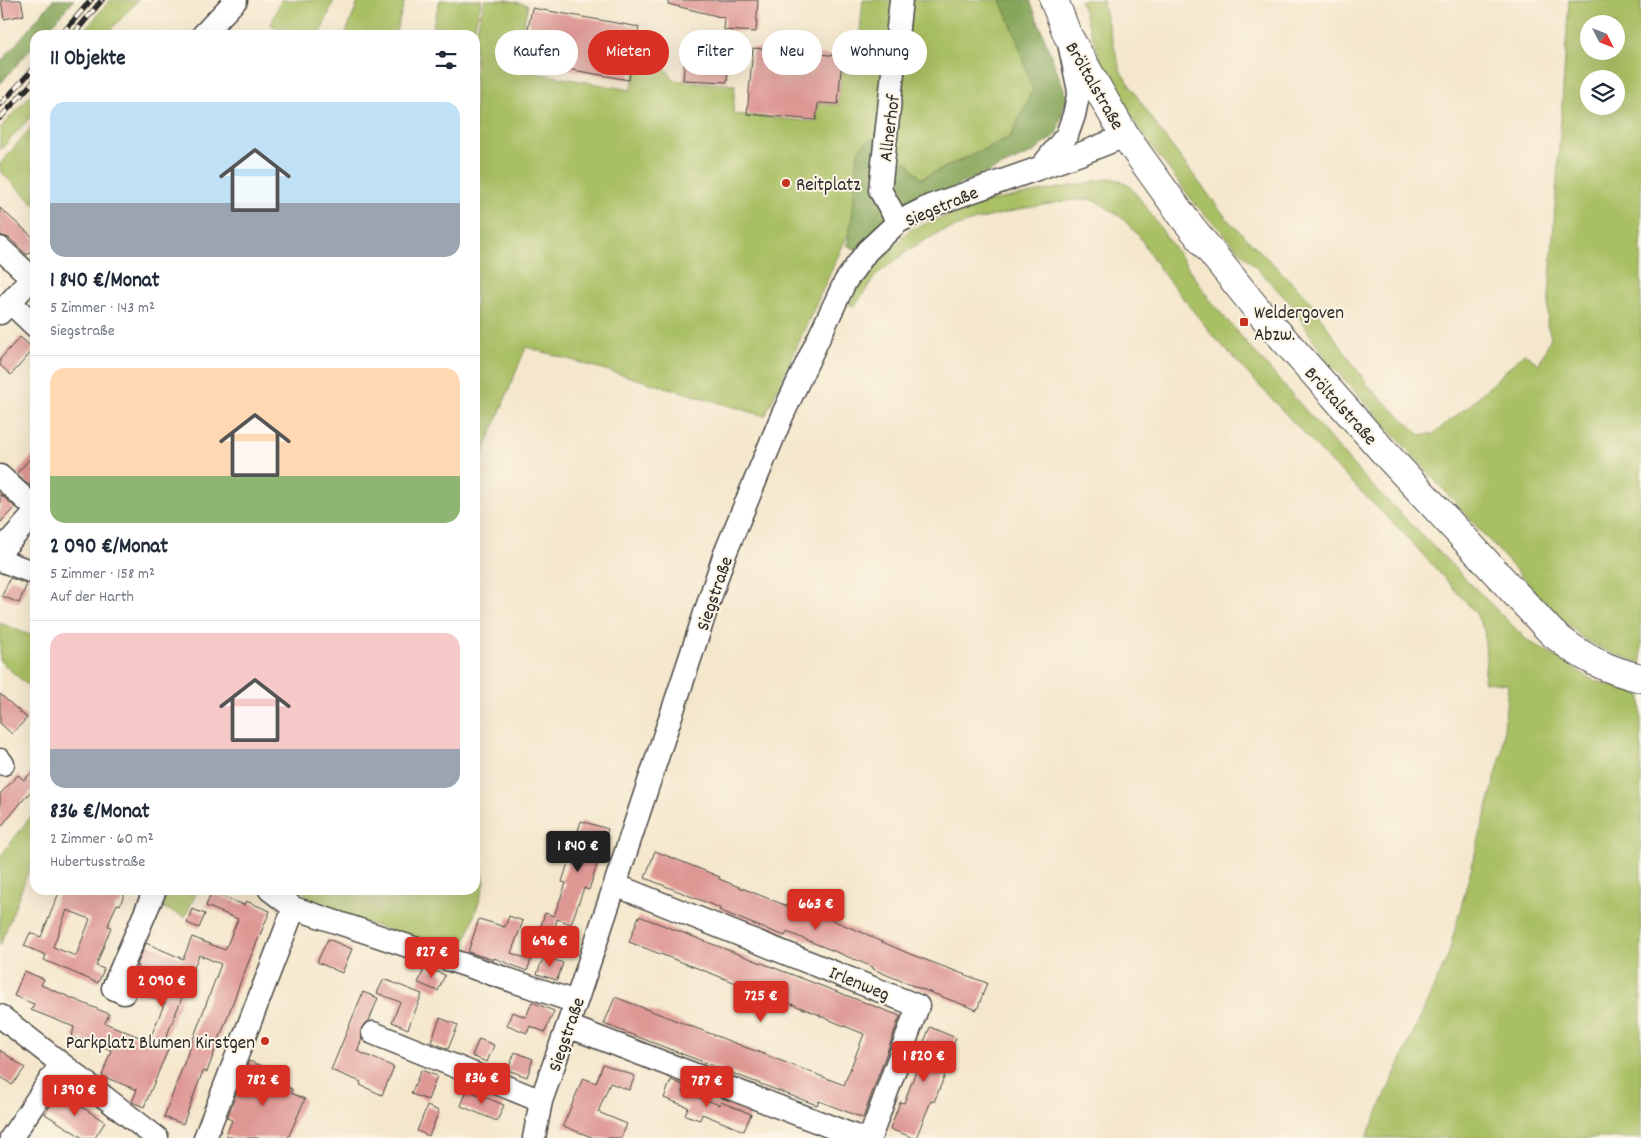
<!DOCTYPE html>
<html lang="de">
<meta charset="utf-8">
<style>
body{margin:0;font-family:Dekko,sans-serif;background:#f2f2f3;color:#1f2937;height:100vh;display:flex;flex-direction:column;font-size:19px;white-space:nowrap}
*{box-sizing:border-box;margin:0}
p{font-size:16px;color:#747a83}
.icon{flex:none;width:28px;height:28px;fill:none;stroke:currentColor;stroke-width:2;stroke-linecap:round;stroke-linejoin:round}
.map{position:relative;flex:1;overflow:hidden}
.details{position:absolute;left:30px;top:30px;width:450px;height:865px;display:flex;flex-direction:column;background:#fff;border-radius:15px;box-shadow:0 5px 20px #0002}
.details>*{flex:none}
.top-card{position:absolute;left:495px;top:30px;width:475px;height:45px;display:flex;gap:10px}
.needle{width:32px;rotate:132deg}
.buttons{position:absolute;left:1580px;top:15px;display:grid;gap:10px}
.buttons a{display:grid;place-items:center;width:45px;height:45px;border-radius:50%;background:#fff;box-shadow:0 5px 20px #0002;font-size:25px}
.price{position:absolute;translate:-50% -42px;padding:0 11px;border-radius:5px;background:#d93025;color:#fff;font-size:16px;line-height:32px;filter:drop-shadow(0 1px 2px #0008)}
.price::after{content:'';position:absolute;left:50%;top:30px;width:15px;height:11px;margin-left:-8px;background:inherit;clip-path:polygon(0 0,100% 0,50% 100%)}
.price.active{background:#222;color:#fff}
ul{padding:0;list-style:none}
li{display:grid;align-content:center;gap:10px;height:265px;padding:0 20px}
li+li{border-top:1px solid #e0e1e3}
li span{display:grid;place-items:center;height:155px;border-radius:15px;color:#555}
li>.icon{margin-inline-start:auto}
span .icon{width:90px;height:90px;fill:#fffc;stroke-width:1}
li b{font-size:21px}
h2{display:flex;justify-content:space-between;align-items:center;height:60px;padding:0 20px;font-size:21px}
.tag{padding:0 18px;border-radius:22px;background:#fff;box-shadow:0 5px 20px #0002;font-size:18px;line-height:45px}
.tag.active{background:#d93025;color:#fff}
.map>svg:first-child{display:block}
</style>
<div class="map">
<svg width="1641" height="1138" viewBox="0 0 1641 1138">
<rect width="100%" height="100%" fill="#fcf5e5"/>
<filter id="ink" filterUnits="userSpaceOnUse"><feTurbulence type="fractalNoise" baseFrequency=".02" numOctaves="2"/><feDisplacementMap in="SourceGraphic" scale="10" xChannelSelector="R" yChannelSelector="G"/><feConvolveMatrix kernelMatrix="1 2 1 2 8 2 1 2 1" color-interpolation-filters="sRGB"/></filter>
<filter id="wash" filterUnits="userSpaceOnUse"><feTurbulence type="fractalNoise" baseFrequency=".0096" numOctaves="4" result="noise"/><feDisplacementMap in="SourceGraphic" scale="20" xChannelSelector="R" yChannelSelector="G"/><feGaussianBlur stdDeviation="1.12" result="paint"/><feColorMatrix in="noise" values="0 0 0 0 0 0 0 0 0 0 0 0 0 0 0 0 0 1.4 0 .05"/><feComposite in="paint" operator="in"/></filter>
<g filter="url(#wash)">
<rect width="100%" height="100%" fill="#f4e7cc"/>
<path fill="#a9bf64" stroke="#6a7548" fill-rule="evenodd" d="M110,0H138L106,35H81Z
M281,0H334L320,35H297L271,25Z
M359,0H405L395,35H345Z
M440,0H482L472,35H430Z
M485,0H506L528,5L513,69L631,90L636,63L656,55L674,80L735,85L733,114L816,122L818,104L838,105L842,72L856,74L863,0H1001L1015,34L1033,90L1010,137L853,210L850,230L765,416L526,347L475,474V35Z
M1080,0H1104L1103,5L1121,72L1158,128L1227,219L1306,296L1369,387L1420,435L1433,434L1470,405L1524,353L1539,364L1551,337L1547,325L1569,0H1641V663L1609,652L1584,639L1550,608L1326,359L1289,302L1195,204L1143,135L1107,78ZM1589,24H1616V51H1589ZM1589,79H1616V106H1589Z
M35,90V112L0,150V128Z
M35,123V205L0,171V164Z
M1112,178L1128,184L1144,204L1213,304L1361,474L1527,640L1593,680L1641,695V1138H1366L1448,956L1502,752L1508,684L1484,682L1486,658L1484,630L1475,612L1404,534L1324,455L1215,338L1161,271L1139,236L1122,218L1098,202L1089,199L1067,201L1026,208L973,221L938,233L913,247L876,275L855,306L849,304L863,280L909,230L985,202Z
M0,623L35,637V692L0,661Z
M35,811V854L0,946V857Z
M475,840L485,883L467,937L458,948L450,950L319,907L301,890H475Z
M164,890H198L185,917L157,905Z"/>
<path fill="#86a65a" stroke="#586842" d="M53,0H74L43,35H35V44L0,84V63Z
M1001,0H1030L1067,97L1056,135L1032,153L903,209L857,250L847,245L853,210L856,161L859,149L867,141L874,139L893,164L907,161L921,179L1010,137L1033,90L1015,34Z"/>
<g id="blocks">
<path fill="#de9894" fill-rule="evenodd" d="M1,0H21L24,15L4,19Z
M669,0H758L756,32L724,30L725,18L668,4Z
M532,8L639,27L629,80L522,61Z
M841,43L856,44L854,71L841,69L838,104L818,103L816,120L747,114L753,48L840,56Z
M686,45L729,48L727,82L683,80Z
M0,208L35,239V246L27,255L9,238L0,235Z
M20,337L34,349L11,375L0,365V359Z
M35,453V490L17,473Z
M0,494L15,507L0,523Z
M10,578L27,584L19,603L2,596Z
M0,694L27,718L12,734L0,723Z
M35,769V786L0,828V794L18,775L24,780Z
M581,821L608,829L589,890L584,888L571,924L557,919L554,932L540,928L545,913L554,916L566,883L562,882Z
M655,851L720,877L719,879L757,894L807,914L808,910L873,937V938L910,954L987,983L977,1010L911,985L873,969V967L787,932L785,936L758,926L719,910L720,908L645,878Z
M60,890H126L120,905L117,904L112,915L108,926L111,927L96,966L104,969L98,983L44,960L46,955L24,946L30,933L41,937ZM67,910L90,919L76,956L53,947Z
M211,892L244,905L246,901L270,911L242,978L207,1072L203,1071L183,1124L164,1117L221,964L199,955L165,1040L171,1042L144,1107L132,1102L137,1090L102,1076L111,1050L80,1038L78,1040L72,1037L74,1027L31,1010L34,1004L14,996L24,971L44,979L41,985L109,1014L105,1023L149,1041L165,1002L137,991L132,983L139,966L137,965L146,943L183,959L192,937L225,950L238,919L206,906Z
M192,909L205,914L199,928L187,923Z
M509,916L523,921L511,953L531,960L527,971L494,958V960L468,952L479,919L505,927Z
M639,916L900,1016L863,1118L819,1101L817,1105L779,1091L604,1024L615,997L844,1085L864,1034L820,1016V1015L629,942Z
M328,939L352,949L342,973L317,962Z
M544,956L563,963L557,980L537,974Z
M425,967L445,975L438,991L418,983Z
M384,979L422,994L408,1029L392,1022L400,1002L377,993Z
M363,992L378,998L369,1021L365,1023L361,1029L362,1039L357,1051L394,1067L382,1095L360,1085L361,1082L331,1070Z
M532,1002L554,1011L545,1032L530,1026L527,1033L507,1025L512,1012L526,1017Z
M440,1018L458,1025L448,1049L431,1042Z
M930,1027L956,1038L942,1074L945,1075L934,1102L931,1101L916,1138H914L890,1129L900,1102L904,1103L922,1055L919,1054Z
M479,1039L494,1045L487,1062L472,1056Z
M0,1050L25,1068L12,1085L0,1076Z
M515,1052L533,1059L527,1077L508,1070Z
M249,1061L267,1068L263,1078L292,1089L291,1093L305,1099L288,1138H234L226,1135L232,1120L227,1118Z
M603,1064L635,1076L629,1090L610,1083L598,1112L627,1124L621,1138H594L563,1126L583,1078L596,1083Z
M421,1070L437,1076L428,1100L411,1094Z
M671,1080L685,1086L683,1092L720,1105L721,1102L751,1114L744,1131L702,1114L700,1120L685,1115L688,1107L664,1098Z
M467,1090L504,1105L497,1121L461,1106Z
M59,1092L105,1122L95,1138H83L45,1114Z
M427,1106L439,1111L429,1136L417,1131Z"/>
</g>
</g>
<g filter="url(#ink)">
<use href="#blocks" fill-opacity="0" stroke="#494743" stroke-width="1"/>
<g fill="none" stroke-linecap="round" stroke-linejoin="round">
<g stroke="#494743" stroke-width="25">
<path id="minor" d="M203,35L236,0
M1042,166L1067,135L1074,115L1079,91L1070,48
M898,222L880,190L901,0
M0,248L32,278
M10,302L35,326
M0,313L35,275
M0,476L35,508
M0,552L35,513
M0,560L35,573
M0,760L3,764
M615,885L918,1006L870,1138
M270,890L294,908L576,1002
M124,993L113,988L155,890
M0,1016L157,1138
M568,1026L860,1138
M373,1033L541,1101
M11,1138L61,1064
M205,1138L294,908
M534,1138L541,1101L576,1002L724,556L782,416L845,282L867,251L898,222L930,206L1080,154L1125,136"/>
</g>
<g stroke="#494743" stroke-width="30">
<path id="major" d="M1054,0L1067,34L1125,136L1184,218L1256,308L1383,451L1552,633C1580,656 1606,670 1641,678"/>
</g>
<use href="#minor" stroke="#fff" stroke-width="22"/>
<use href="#major" stroke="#fff" stroke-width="28"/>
<g stroke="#2b2b2b" stroke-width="5.5">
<path id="rail" d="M61,35L91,0
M73,35L102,0
M0,105L35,67
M0,118L35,80"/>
</g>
<use href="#rail" stroke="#fcf5e5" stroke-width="4" stroke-dasharray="11" stroke-linecap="butt"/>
</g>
</g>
<g fill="#c8321e" stroke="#fcf5e5" stroke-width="2">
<circle cx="786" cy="183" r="5"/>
<rect x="1239" y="317" width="10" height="10" rx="2.5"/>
<circle cx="265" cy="1041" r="5"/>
</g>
<g text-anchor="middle" stroke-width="4" stroke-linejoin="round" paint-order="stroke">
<g font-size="19" fill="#2b2b2b" stroke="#fcf5e5">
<text transform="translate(1096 85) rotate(60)" y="7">Bröltalstraße</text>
<text transform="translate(888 128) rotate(-83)" y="7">Allnerhof</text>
<text transform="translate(941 205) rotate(-23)" y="7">Siegstraße</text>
<text transform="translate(1342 405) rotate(48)" y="7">Bröltalstraße</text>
<text transform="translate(713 593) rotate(-71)" y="7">Siegstraße</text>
<text transform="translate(860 982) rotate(22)" y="7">Irlenweg</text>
<text transform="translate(565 1034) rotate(-71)" y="7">Siegstraße</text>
</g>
<g font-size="19" fill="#2b2b2b" stroke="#fcf5e5" text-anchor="start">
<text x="796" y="190">Reitplatz</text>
<text x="1254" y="318">Weldergoven<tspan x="1254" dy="22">Abzw.</tspan></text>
<text x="255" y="1048" text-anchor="end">Parkplatz Blumen Kirstgen</text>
</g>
</g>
</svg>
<div class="buttons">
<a><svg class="needle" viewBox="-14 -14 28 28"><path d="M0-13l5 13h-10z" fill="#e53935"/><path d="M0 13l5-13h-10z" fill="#747a83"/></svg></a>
<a><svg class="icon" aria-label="layers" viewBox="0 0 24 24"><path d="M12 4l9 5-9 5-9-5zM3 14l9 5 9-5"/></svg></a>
</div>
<b class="price active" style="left:578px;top:873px">1 840 €</b>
<b class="price" style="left:816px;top:931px">663 €</b>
<b class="price" style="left:550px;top:968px">696 €</b>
<b class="price" style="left:432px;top:979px">827 €</b>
<b class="price" style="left:162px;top:1008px">2 090 €</b>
<b class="price" style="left:761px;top:1023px">725 €</b>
<b class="price" style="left:924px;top:1083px">1 820 €</b>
<b class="price" style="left:482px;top:1105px">836 €</b>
<b class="price" style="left:263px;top:1107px">782 €</b>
<b class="price" style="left:707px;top:1108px">787 €</b>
<b class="price" style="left:75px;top:1117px">1 390 €</b>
<div class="top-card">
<a class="tag">Kaufen</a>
<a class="tag active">Mieten</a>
<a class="tag">Filter</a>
<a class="tag">Neu</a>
<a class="tag">Wohnung</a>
</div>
<section class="details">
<h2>11 Objekte<svg class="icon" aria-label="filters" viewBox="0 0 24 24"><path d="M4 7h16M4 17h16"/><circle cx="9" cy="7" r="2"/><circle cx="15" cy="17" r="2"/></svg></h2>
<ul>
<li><span style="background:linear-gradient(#bfe0f5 65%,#9aa5b1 0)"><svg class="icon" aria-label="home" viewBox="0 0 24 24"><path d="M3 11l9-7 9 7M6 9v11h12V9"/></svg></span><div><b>1 840 €/Monat</b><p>5 Zimmer · 143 m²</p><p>Siegstraße</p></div></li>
<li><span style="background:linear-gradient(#ffd9b3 70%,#8fb573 0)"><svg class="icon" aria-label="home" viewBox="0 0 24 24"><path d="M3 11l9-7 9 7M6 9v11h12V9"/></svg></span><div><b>2 090 €/Monat</b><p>5 Zimmer · 158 m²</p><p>Auf der Harth</p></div></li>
<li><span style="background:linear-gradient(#f6c9c9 75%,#9aa5b1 0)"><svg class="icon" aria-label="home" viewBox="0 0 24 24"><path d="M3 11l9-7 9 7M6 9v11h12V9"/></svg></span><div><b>836 €/Monat</b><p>2 Zimmer · 60 m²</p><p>Hubertusstraße</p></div></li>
</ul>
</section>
</div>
